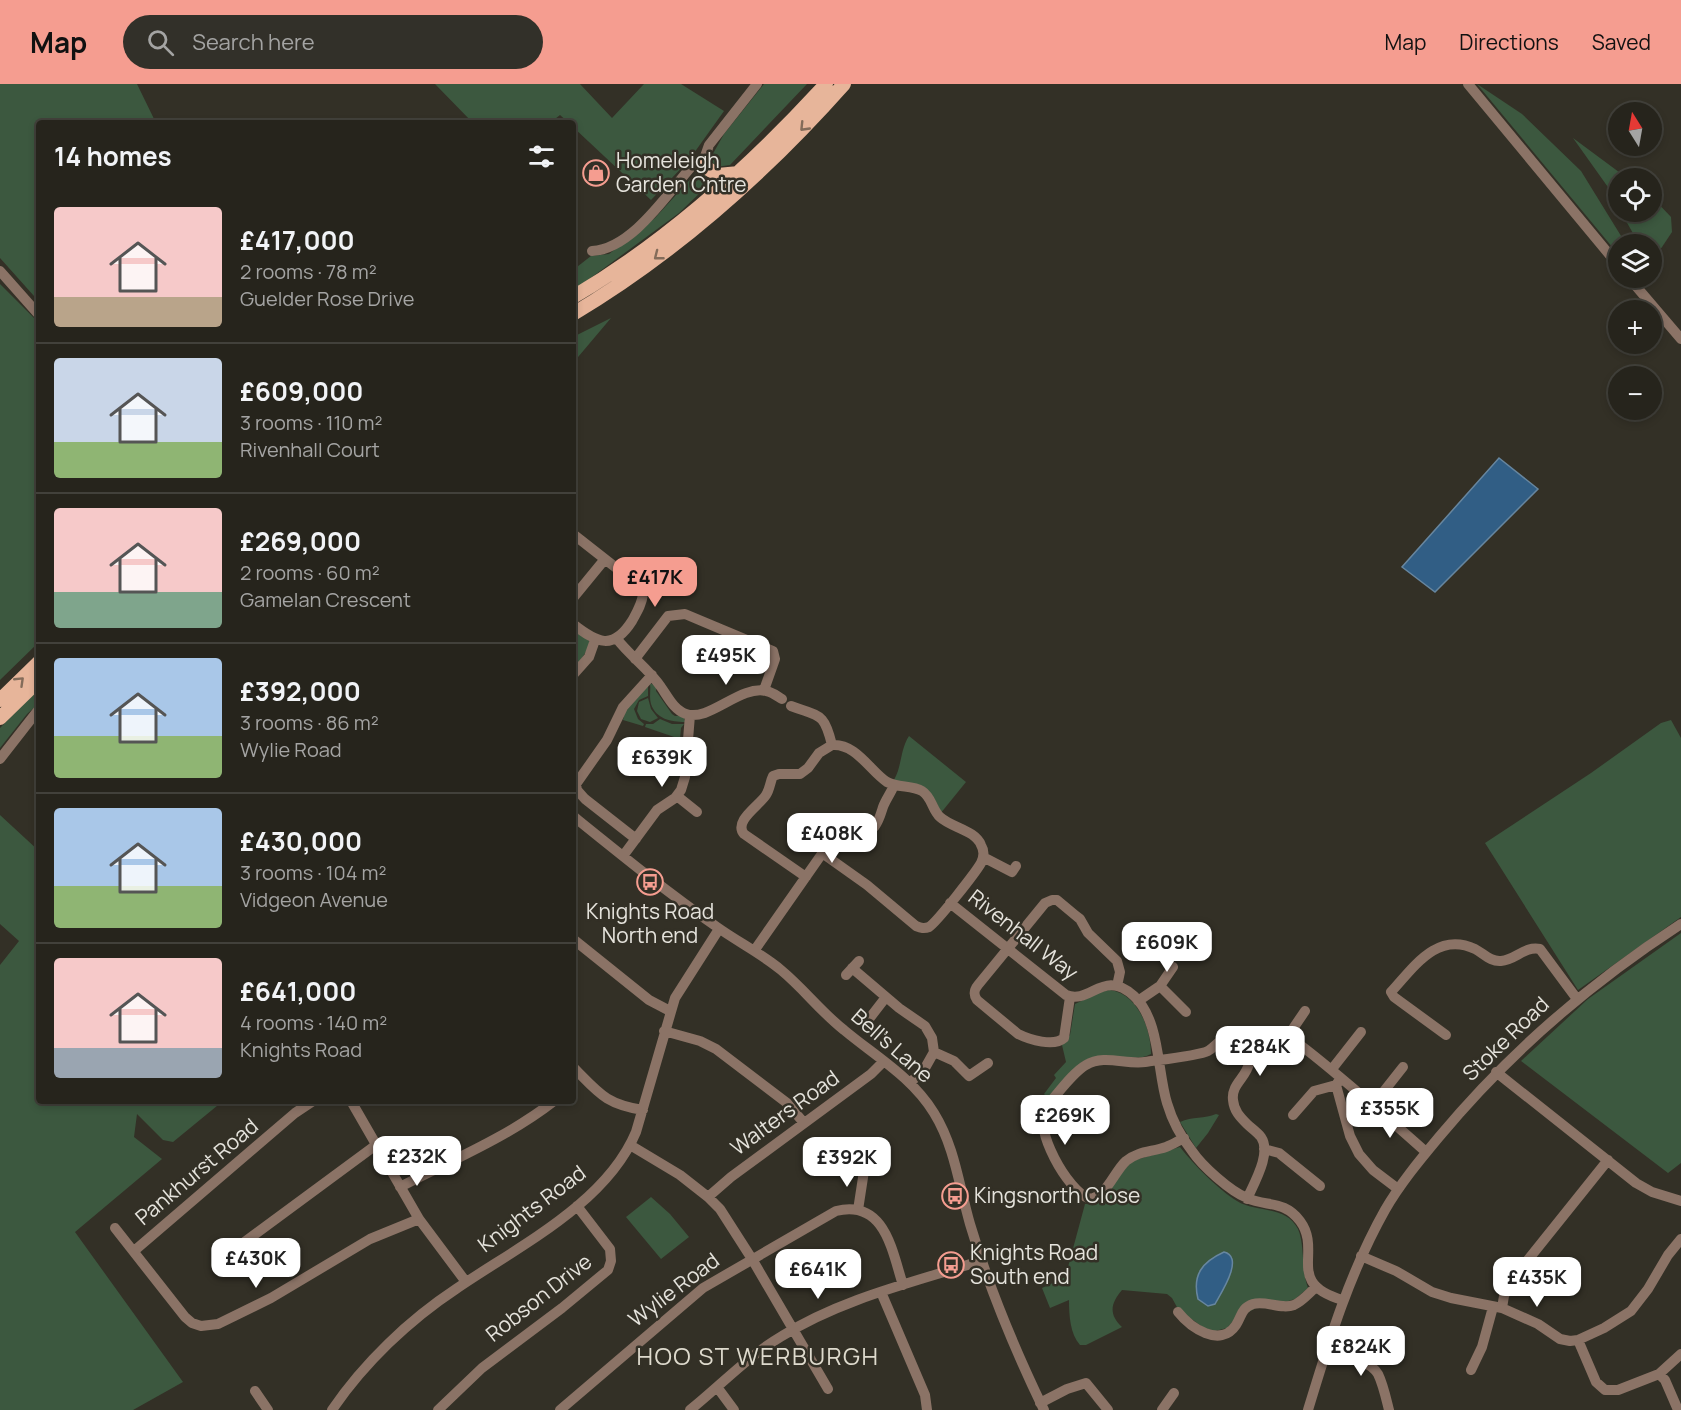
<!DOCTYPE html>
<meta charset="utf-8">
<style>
body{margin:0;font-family:Manrope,sans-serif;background:#323029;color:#f1f3f6;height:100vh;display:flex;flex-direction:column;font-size:22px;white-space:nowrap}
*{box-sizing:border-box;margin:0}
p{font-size:20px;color:#a4a4a3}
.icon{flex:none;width:33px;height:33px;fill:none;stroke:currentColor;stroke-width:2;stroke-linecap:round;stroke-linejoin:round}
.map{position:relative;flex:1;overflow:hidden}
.drawer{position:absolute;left:36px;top:36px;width:540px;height:984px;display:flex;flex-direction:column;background:#26241c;border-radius:6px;box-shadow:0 3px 9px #0003,0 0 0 2px #42413b}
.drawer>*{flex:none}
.needle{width:39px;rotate:349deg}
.controls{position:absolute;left:1608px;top:18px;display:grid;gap:12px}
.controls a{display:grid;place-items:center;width:54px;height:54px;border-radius:50%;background:#26241c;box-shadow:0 3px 9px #0003,0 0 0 2px #42413b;font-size:30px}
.price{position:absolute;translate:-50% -51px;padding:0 14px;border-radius:12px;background:#fff;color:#222;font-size:20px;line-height:39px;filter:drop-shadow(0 2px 3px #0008)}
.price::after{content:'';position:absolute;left:50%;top:36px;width:18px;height:14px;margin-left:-9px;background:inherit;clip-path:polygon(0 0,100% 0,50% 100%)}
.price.selected{background:#f59d90;color:#111}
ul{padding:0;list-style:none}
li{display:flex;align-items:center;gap:18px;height:150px;padding:0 18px}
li+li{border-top:2px solid #42413b}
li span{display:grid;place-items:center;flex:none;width:168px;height:120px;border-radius:6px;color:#555}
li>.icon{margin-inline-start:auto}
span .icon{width:72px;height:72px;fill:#fffc;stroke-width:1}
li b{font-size:26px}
h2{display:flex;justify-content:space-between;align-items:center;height:72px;padding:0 18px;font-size:26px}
header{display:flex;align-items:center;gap:36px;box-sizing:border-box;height:84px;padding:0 30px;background:#f59d90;color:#111}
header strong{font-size:28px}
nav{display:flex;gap:33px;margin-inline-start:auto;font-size:21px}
.search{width:420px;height:54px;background:#323029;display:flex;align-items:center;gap:15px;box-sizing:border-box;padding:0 21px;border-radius:33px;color:#a4a4a3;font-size:22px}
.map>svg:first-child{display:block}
</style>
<header>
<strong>Map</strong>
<div class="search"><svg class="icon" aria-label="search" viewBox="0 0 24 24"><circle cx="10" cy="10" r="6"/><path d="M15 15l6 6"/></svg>Search here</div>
<nav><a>Map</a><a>Directions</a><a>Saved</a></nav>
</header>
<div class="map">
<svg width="1681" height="1326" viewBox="0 0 1681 1326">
<rect width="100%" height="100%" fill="#333026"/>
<path fill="#3c583f" d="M0,0H137L156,39H39V207L34,212L0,174Z
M435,0H580L612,34L644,0H681L724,27L689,76L651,116L573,43V39H569L560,31L550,39H473Z
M764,0H807L730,81L716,83L710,75L724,50Z
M1477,0L1522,30L1581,87L1626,160H1618V170Z
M1573,54L1627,94H1618V122L1610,106Z
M696,89H704L707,95L704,105L679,129L573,207V186L591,172L609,170L655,134Z
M1652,113L1671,133L1672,148L1652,178V160H1639L1621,128H1652Z
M0,200L39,239V558L0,596Z
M611,234L573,279V253Z
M573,543L589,557V563L573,588Z
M650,599L656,602V607L672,630L675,632H680L684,634L685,638C671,638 656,635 651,620C649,613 651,606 650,599Z
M648,600V612L639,616L634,625L638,635L644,640L643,642L623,636L625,628Z
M39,604V619L27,630L0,664V644Z
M648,614L651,625L658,634L650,638L641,635L637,627L639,618Z
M660,635L672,640H684L681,644L680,655L645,643L646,640H653Z
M1671,636L1681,654V833L1578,906L1485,759L1591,689L1661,639Z
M909,652L966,698L940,730L937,719L894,696C902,682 900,666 909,652Z
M0,731L39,767V1017H223L173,1058L163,1056L137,1030L134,1053L162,1075L75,1148L183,1298L133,1326H0V881L19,857L0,840Z
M1681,849V1079L1668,1089L1521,977L1588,915Z
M1110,906C1138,910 1151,945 1151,970C1131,981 1109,963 1082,978L1048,1014L1044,1010L1056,994L1054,991L1066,978L1062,961L1070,951L1075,920L1100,908Z
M1216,1030L1219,1031L1208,1049L1196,1064L1180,1038C1192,1032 1205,1035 1216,1030Z
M1180,1063C1193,1080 1219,1106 1237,1117C1256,1129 1286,1121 1298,1145C1305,1161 1301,1185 1308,1204L1295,1215L1285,1218L1270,1216L1233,1237L1227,1244L1215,1247L1204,1244L1178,1225L1172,1214L1167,1210L1122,1206C1111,1219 1108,1230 1122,1243L1086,1261H1080C1070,1250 1069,1231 1069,1216L1050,1224L1042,1204L1070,1191L1068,1183L1085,1120L1097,1119L1132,1077Z
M651,1113L670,1130L689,1153L661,1175L626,1133Z"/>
<path fill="#315e85" stroke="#67869f" stroke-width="1.5" d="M1499,374L1538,405L1435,508L1402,483Z
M1224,1168C1245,1173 1221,1209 1215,1220L1208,1222L1198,1215C1192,1191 1202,1178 1224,1168Z"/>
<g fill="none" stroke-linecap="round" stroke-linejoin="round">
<path stroke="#8b7366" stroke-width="10" d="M1468,0L1618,181
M592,167C632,165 667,110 692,82L702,81L709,61L757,0
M0,187L39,231
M1629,194L1681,255
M573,450L638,501L643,510C642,520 637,528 632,537C613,567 597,559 573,540
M573,514L605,475
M617,555C630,572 649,585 661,603C668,613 674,626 686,630C709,638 740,601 766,607C772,608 777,612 782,615
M635,575L668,532L685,530L773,567L775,575L764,606
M573,591L589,573L595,556
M791,622C820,633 824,628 832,661C856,659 870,687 887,698C898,704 912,701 922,707C932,713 932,726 940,733C952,744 975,746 981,761C984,766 984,773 981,779C976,788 937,838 929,843C924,845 921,844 916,842L867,801L822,769
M0,675L39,625
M677,712L697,728
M573,732C620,770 668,809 717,843C738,858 762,870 781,886C804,905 821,928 844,946C875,972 912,993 934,1029C955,1063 959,1102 970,1140C989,1204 1015,1266 1044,1326
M636,755L585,715L577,706L576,700L607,656L623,623L652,591
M623,772L657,726L675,714L681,706L685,693L690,631
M983,773L1012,788L1016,782
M806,793L744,750C733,737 760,721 766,711C770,705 770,698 773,692L779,690H800L808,684L819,669L832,661
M950,819L1066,911C1091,921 1103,884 1134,912C1160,936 1157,986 1167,1019C1172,1036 1181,1053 1192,1067C1202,1082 1230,1107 1247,1114C1267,1123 1284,1116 1300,1137C1323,1168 1284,1199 1343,1216
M573,855L649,916L670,927
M754,867L833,754C841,750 848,753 856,751C876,748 878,739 883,723C886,715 891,709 894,701
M852,884L899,924L925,942L932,954L934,968L954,977L969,992L988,979
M846,891L859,877
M1160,902L1173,883
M1070,913L1064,954C1054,963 1030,956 1018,950L977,916C973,910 974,906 978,901L1045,819L1052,816H1057L1075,831L1080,835L1088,849L1117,877L1120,888L1117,902
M1138,917L1160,902L1186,928
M1305,927L1288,952C1318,973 1344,997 1373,1021L1403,983
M869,935L886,913
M664,947L700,957L716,965L787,1019L804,1039
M1446,951L1394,913L1391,908C1414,883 1437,847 1475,865C1484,870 1491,878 1501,877C1516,876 1524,862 1540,865L1577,915
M573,983C599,1009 605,1020 643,1026
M1332,985L1361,948
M1496,988L1636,1099L1652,1108L1681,1117
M1341,994L1336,1001L1350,1052L1359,1070L1373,1086L1398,1105
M910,999L925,984L934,968
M351,1017L419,1135L466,1198
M1373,1021L1426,1068
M1293,1031L1314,1007L1336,1001
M1184,1054C1178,1057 1172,1061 1166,1063C1152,1068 1138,1067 1126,1077C1114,1088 1106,1113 1090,1115C1067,1107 1033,1044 1045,1024C1057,1011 1072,989 1086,981C1104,970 1126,981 1145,978C1158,976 1198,972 1208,967C1217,962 1217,956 1227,956L1245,971L1249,979C1247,993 1231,1000 1233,1016C1234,1027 1240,1033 1247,1040C1251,1044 1257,1048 1261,1053C1272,1069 1254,1099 1247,1115
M630,1061L680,1091L708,1113L720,1125L752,1175L828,1305
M1264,1065L1279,1069L1320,1102
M400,1103C452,1076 508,1053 554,1017
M708,1113L731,1093L871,990L884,977
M858,1126L864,1087
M115,1144L185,1233L192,1239L201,1242L218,1240L271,1214L370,1155L419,1135
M239,1162L376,1061
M134,1167L295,1029L313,1017
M1361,1172L1396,1187L1432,1208L1451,1214L1502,1224L1538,1240L1560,1255L1570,1257L1578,1256L1604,1244L1631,1227L1648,1205L1668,1171L1681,1155
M881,1208L925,1311L927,1326
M1502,1224L1504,1212L1511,1197L1608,1076
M1178,1228C1190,1243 1220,1265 1236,1241C1242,1232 1241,1224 1253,1220C1266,1216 1281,1226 1294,1221C1303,1217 1309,1209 1316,1203
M1578,1256L1596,1298L1605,1306H1618L1659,1290L1681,1270
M1327,1266C1341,1271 1369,1275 1378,1290C1383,1300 1386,1314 1389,1326
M1471,1286L1482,1263L1493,1223
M1659,1290L1665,1296L1678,1326
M717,1303L734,1326
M255,1307L268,1326
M1040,1319L1067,1305L1086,1299L1108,1326
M332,1326C364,1279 409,1236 456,1205C517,1163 606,1120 636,1048L675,914L719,845
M438,1326L482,1284L562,1224L608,1186L611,1177L610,1165L577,1122
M560,1326L703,1204L836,1127C885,1115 892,1167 903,1201
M690,1326C721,1301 748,1272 782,1252C843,1214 915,1198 983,1176
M1162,1326L1174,1309
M1308,1326C1329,1257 1349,1190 1385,1126C1400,1100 1419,1077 1439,1053C1508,970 1590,899 1681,840"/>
<path stroke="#e7b59a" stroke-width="14" d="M702,81L718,91L739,89
M573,213C668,157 752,81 826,0
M573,230C675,169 765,89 844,0
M0,616L39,578
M0,634L39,596"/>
</g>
<defs><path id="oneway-chevron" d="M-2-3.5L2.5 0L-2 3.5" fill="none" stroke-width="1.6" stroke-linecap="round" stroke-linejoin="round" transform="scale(1.5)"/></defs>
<g stroke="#846c5a">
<use href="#oneway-chevron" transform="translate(804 43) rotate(134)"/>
<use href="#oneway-chevron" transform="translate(658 172) rotate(142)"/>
<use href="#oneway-chevron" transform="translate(20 597) rotate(-44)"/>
</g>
<defs>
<g id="shop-ring" transform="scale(1.35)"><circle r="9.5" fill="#333026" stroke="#f59d90" stroke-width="1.5"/><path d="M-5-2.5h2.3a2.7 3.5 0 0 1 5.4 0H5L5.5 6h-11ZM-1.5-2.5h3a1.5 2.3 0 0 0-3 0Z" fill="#f59d90"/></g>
<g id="bus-ring" transform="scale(1.35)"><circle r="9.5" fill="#333026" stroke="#f59d90" stroke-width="1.5"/><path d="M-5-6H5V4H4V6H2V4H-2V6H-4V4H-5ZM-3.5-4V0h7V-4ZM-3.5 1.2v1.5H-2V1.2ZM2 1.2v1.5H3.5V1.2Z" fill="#f59d90"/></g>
</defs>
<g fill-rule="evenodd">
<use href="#shop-ring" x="596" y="89"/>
<use href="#bus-ring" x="650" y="798"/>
<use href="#bus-ring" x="955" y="1112"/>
<use href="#bus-ring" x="951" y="1181"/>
</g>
<g text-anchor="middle" stroke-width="5" stroke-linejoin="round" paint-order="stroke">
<g font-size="21" fill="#e5e3dc" stroke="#333026" text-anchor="start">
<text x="616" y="84">Homeleigh<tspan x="616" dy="24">Garden Cntre</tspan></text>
<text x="650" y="835" text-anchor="middle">Knights Road<tspan x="650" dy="24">North end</tspan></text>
<text x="974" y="1119">Kingsnorth Close</text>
<text x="970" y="1176">Knights Road<tspan x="970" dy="24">South end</tspan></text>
</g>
<g font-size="21" fill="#e5e3dc" stroke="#333026">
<text transform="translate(1023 851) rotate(38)" y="7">Rivenhall Way</text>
<text transform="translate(1506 955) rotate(-44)" y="7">Stoke Road</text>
<text transform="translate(892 962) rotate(41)" y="7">Bell's Lane</text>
<text transform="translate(785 1029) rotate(-36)" y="7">Walters Road</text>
<text transform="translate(197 1088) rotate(-40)" y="7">Pankhurst Road</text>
<text transform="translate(532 1125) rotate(-37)" y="7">Knights Road</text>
<text transform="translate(674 1206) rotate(-37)" y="7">Wylie Road</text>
<text transform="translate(539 1214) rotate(-38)" y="7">Robson Drive</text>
</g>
<g font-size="24" letter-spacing="1.5" fill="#dedacd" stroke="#333026">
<text x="758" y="1281">HOO ST WERBURGH</text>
</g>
</g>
</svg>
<div class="controls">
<a><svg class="needle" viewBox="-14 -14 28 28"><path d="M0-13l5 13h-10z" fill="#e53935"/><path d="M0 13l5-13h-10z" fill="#a4a4a3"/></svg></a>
<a><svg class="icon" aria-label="locate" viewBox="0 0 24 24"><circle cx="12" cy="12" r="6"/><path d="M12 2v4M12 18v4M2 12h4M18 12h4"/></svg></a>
<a><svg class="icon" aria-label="layers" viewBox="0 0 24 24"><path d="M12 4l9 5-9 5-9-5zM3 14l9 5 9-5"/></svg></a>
<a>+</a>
<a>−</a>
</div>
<b class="price selected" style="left:655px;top:524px">£417K</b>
<b class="price" style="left:726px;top:602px">£495K</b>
<b class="price" style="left:662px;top:704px">£639K</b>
<b class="price" style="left:832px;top:780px">£408K</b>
<b class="price" style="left:1167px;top:889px">£609K</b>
<b class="price" style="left:1260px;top:993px">£284K</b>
<b class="price" style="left:1390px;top:1055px">£355K</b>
<b class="price" style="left:1065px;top:1062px">£269K</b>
<b class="price" style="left:417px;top:1103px">£232K</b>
<b class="price" style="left:847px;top:1104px">£392K</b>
<b class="price" style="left:256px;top:1205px">£430K</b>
<b class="price" style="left:818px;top:1216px">£641K</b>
<b class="price" style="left:1537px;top:1224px">£435K</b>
<b class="price" style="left:1361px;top:1293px">£824K</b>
<section class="drawer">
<h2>14 homes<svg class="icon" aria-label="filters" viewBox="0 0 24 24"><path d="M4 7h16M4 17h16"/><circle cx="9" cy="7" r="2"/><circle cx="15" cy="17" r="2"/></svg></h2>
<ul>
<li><span style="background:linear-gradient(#f6c9c9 75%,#b9a48a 0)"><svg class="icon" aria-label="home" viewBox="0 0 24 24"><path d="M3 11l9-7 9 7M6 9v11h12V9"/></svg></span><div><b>£417,000</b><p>2 rooms · 78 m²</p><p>Guelder Rose Drive</p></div></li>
<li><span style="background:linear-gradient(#c9d6e8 70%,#8fb573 0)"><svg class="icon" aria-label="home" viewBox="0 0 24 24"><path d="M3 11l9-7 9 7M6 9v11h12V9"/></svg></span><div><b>£609,000</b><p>3 rooms · 110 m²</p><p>Rivenhall Court</p></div></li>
<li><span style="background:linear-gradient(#f6c9c9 70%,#7fa58c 0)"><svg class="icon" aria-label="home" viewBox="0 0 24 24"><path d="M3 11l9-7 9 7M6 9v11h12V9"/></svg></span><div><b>£269,000</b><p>2 rooms · 60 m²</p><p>Gamelan Crescent</p></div></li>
<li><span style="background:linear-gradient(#a9c7e8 65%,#8fb573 0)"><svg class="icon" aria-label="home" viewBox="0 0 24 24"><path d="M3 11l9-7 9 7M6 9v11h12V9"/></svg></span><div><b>£392,000</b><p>3 rooms · 86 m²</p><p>Wylie Road</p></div></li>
<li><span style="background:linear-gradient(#a9c7e8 65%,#8fb573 0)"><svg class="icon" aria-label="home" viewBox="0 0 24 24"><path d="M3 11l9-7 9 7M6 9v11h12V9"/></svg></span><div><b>£430,000</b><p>3 rooms · 104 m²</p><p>Vidgeon Avenue</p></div></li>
<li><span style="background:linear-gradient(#f6c9c9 75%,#9aa5b1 0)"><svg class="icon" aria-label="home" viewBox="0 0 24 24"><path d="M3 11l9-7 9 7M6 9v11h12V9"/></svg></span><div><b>£641,000</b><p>4 rooms · 140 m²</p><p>Knights Road</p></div></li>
</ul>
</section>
</div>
